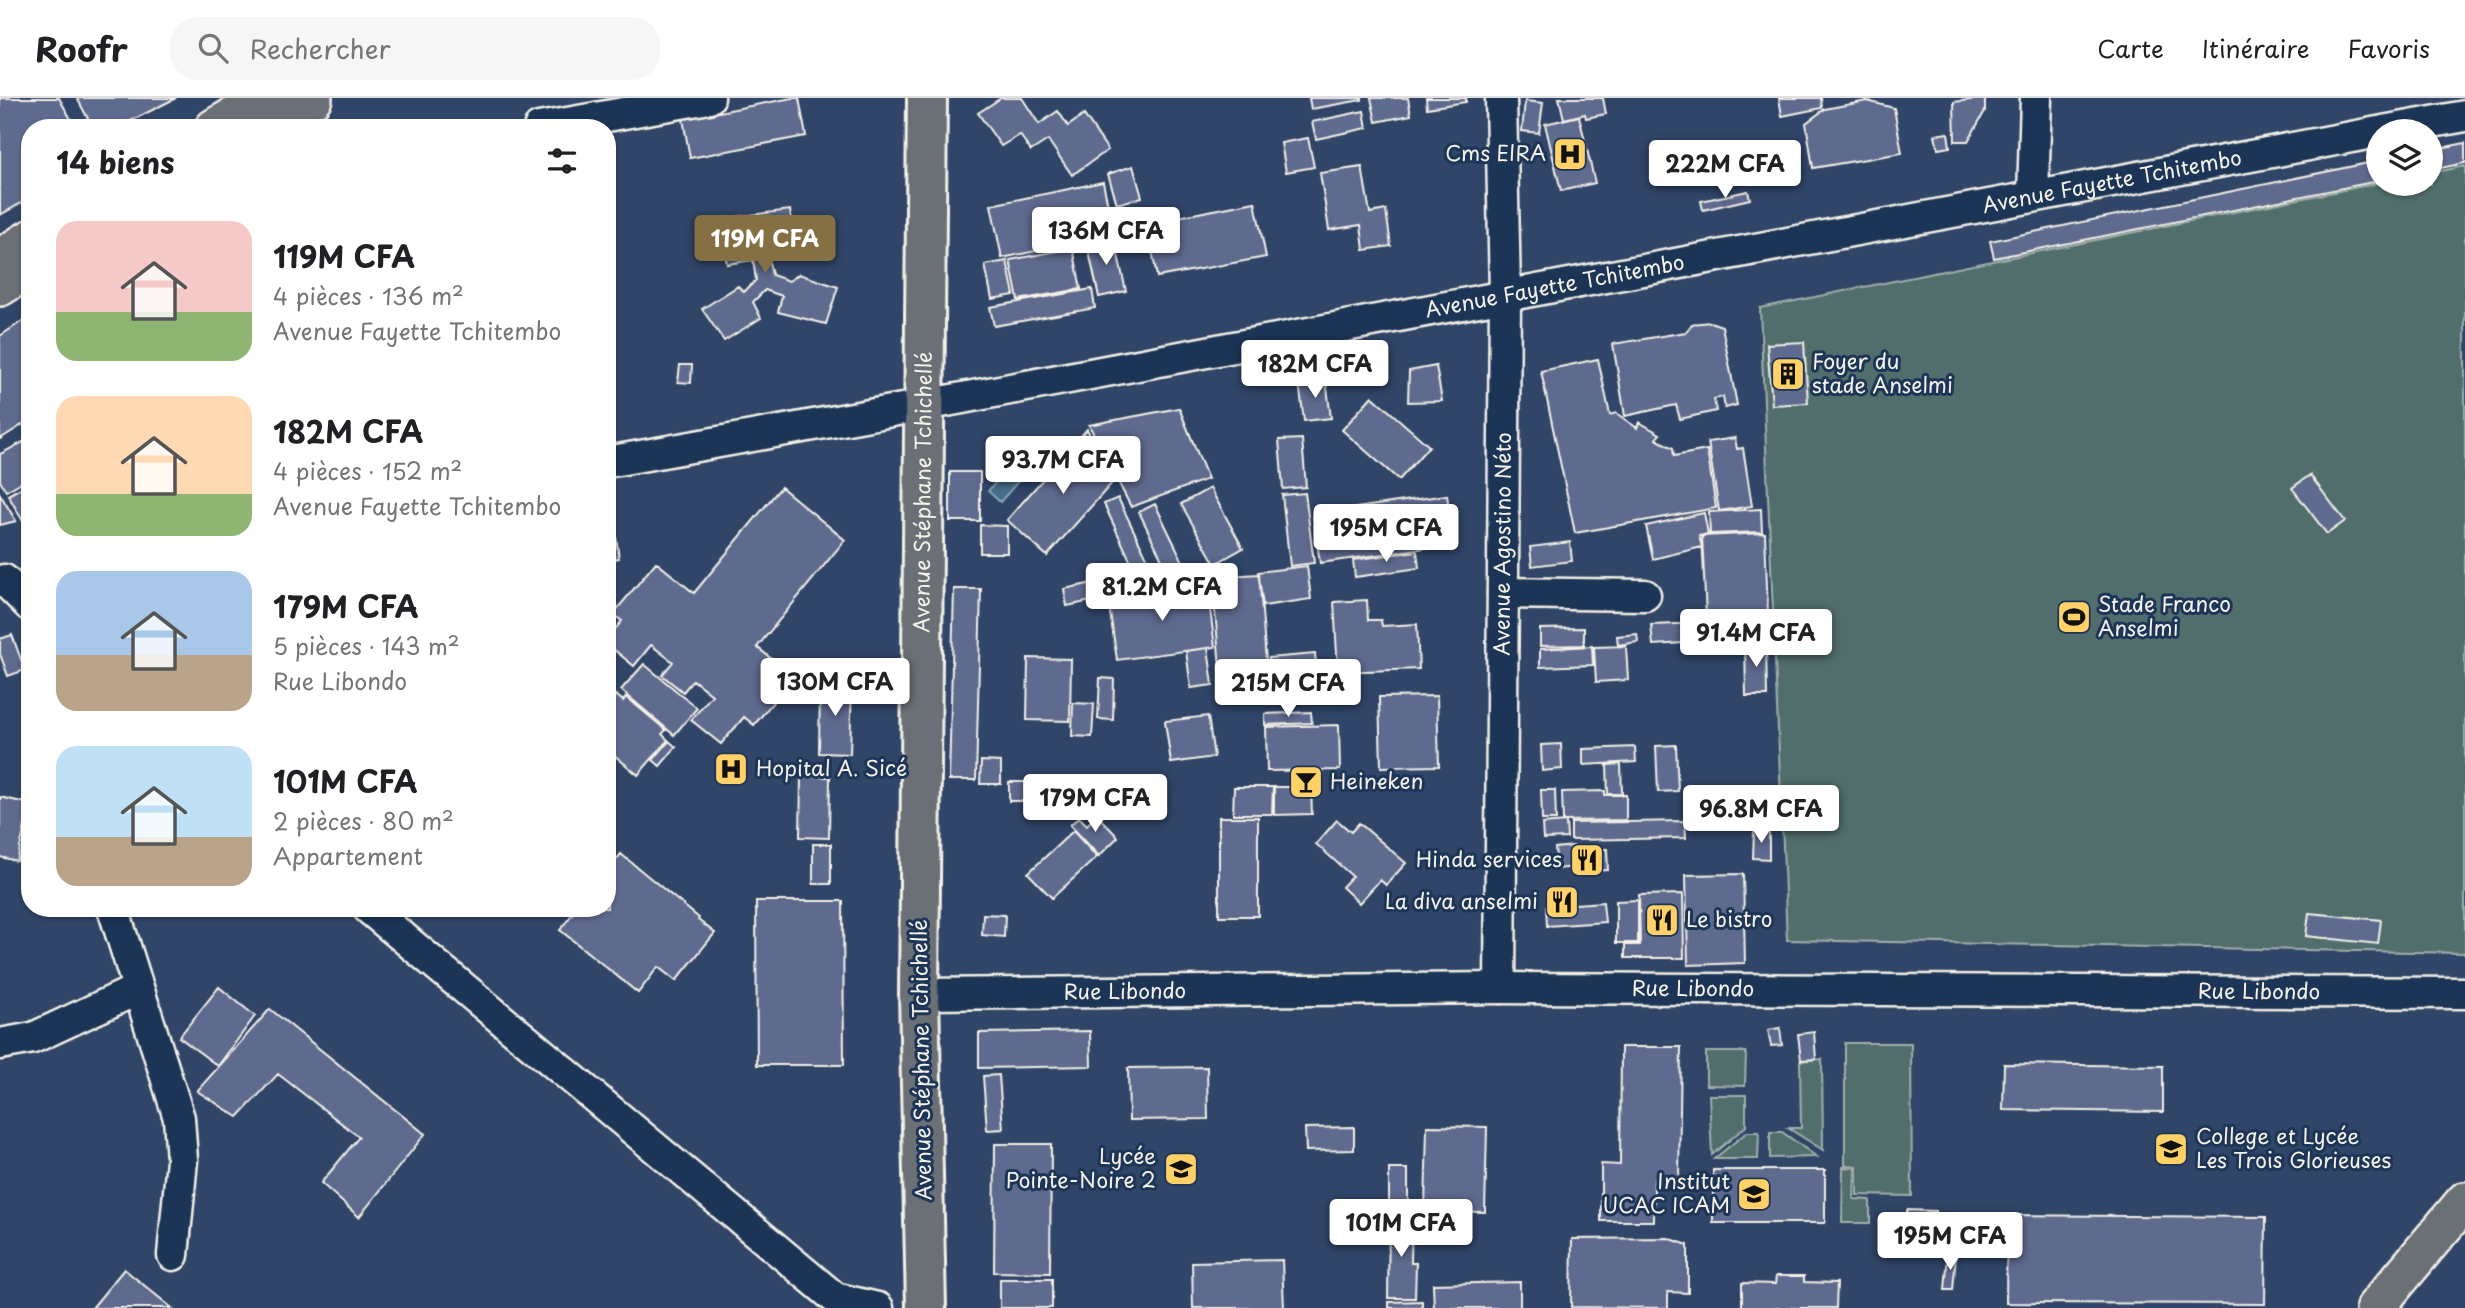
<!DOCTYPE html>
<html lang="fr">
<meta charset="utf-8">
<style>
body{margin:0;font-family:"Playpen Sans",sans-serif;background:#f6f6f6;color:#202124;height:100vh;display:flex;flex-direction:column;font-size:26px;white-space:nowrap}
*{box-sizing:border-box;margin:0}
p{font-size:23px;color:#757577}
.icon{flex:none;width:38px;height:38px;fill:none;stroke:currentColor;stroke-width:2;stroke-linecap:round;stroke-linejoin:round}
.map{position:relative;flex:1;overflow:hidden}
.sheet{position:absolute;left:21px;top:21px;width:595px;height:798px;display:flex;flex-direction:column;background:#fff;border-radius:28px;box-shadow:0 2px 5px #0004}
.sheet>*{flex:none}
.fabs{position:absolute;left:2366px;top:21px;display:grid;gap:14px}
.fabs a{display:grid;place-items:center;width:77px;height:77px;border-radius:50%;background:#fff;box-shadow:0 2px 5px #0004;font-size:35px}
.price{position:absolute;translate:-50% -60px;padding:0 16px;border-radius:7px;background:#fff;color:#222;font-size:23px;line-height:46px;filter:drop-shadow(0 2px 4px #0008)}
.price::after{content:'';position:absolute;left:50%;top:42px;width:21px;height:16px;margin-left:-10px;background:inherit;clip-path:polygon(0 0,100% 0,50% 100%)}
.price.on{background:#847042;color:#fff}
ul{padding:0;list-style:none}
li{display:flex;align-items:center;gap:21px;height:175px;padding:0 35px}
li span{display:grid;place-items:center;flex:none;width:196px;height:140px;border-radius:21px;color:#555}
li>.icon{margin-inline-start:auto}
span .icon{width:84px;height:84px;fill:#fffc;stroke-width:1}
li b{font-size:30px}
h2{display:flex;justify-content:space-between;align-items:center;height:84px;padding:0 35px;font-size:30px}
header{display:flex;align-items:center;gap:42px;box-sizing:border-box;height:98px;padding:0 35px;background:#fff;border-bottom:2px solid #e0e0e0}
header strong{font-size:33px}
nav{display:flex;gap:38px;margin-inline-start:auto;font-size:24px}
.search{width:490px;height:63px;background:#f6f6f6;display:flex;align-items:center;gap:18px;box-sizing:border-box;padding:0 24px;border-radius:28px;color:#757577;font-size:26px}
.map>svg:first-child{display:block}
</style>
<header>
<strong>Roofr</strong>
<div class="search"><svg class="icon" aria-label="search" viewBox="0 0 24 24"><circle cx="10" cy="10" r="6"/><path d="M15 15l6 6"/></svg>Rechercher</div>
<nav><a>Carte</a><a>Itinéraire</a><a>Favoris</a></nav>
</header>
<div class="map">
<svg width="2465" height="1210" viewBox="0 0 2465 1210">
<rect width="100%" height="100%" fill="#304568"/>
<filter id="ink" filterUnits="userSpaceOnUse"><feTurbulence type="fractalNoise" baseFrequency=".0143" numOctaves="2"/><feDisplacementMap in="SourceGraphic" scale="14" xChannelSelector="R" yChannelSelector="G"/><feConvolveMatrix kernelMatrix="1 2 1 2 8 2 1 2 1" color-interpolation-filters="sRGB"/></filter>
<g filter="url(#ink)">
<path fill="#516e6c" stroke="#a2b0aa" stroke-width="2" d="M2465,68V855L1787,842L1760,210L2378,85L2431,86V75Z
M1845,945H1911L1912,1098L1857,1097V1068L1845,1067Z
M1706,954H1746L1745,988L1706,987Z
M1822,961L1823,1052L1788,1030H1801L1800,963Z
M1709,997H1746V1028L1712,1057Z
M1747,1034H1759L1758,1061H1714Z
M1770,1034H1782L1817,1059L1770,1060Z
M1843,1069L1855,1070L1854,1101L1870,1102V1125H1842Z"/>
<path fill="#45708d" stroke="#8ba4b1" stroke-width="2" d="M1010,368L1022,379L1000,404L988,393Z"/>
<path fill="#5e6b8f" stroke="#f4f1e8" stroke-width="2" d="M0,0H59L76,30H30V100L0,117Z
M77,0H176L117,30H93Z
M792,0H799L806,38L690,60L683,21Z
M1001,0H1022L1039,26L1058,13L1068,28L1084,17L1108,52L1072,77L1048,42L1031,53L1020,37L1001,48L978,15Z
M1309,0H1362V2L1311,11Z
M1371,0H1408L1411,17L1376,24Z
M1426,0H1466V4L1427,10Z
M1559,0H1603L1606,16L1586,20L1585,16L1564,21Z
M1779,0H1821L1822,10L1782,18Z
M1985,0V13L1968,43H1955L1954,4Z
M1525,3L1543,5L1539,35L1522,33Z
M1867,3L1894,10L1902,55L1813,70L1806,25L1825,11Z
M1364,13L1367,30L1316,41L1312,24Z
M1579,18L1595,85L1561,93L1545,26Z
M1948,35L1950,49L1938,51L1935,37Z
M1308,40L1314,69L1286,74L1281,45Z
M2465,45V65L2431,72V52Z
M2465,45V65L2431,72V52Z
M2378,63V83L1994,160L1990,143Z
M2378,63V83L1994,160L1990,143Z
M1133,68L1142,99L1117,106L1108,76Z
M1362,69L1370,115L1386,112L1391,148L1364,152L1361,127L1329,132L1320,75Z
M1103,84L1114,137L1002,160L991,107Z
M1748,93L1750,101L1703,112L1701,103Z
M1255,104L1266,159L1157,179L1147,125Z
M790,112L795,155L768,159L772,177L789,183L799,176L838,189L826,226L778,214L782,198L765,192L753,204L761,220L724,243L702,211L738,188L744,194L756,182L753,162L727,166L718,121Z
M1114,139L1126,193L1099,199L1087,145Z
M1073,150L1081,191L1018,202L1010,162Z
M1007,163L1014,197L992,201L985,167Z
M1092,191L1095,210L994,228L990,209Z
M30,218V322L0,341V238Z
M1710,224L1722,228L1737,307L1725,310L1723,299L1714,301L1716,313L1680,321L1676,307L1625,318L1613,246L1686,234L1692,226Z
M1804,244L1808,305L1772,307L1767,246Z
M1598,261L1610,317L1616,315L1637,330L1639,324L1660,336L1656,341L1673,350L1674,358L1707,352L1716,410L1575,435L1541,273Z
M680,267H692L691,285L678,284Z
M1436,268L1442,303L1408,304L1409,273Z
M1326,282L1331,320L1304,323L1299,285Z
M1372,298L1429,348L1399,382L1342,332Z
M1179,310L1208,381L1131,409L1089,327Z
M1087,331L1112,385L1047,458L1007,422Z
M1735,340L1737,351L1743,350L1752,408L1719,413L1708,344Z
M1302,341L1306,389L1283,391L1279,342Z
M23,344L30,356V385L27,381L6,393L0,383V356Z
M950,374H980V423H950Z
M2310,377L2345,423L2327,436L2292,390Z
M28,386L30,390V422L24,425L8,397Z
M781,389L845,442L757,549L794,579L754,627L744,619L721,646L691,622L712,597L693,582L683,594L662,577L673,564L651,547L634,568L607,546V541L622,523L613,516L656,464L694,495Z
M1210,390L1243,450L1215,466L1181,406Z
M1305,395L1314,465L1290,468L1282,397Z
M0,396L16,423L0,427Z
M1447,397L1454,446L1320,465L1313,416Z
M1118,400L1151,468L1136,475L1104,406Z
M1155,406L1186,470L1170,478L1139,414Z
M1761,411L1762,434L1710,436L1709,414Z
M1704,415L1708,436L1699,438L1702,449L1653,461L1646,428Z
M613,417L619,460L607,463V418Z
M980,427L1007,428V455H980Z
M1765,435L1768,515L1706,518L1702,438Z
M1570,444L1572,463L1532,468L1530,449Z
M1417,453L1419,470L1355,479L1353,462Z
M1307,468L1311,501L1263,508L1258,474Z
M1259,476L1268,588L1222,592L1212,479Z
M1093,485L1096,502L1067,508L1064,491Z
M1207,488L1215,549L1117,562L1108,501Z
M954,491H981L976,682H949Z
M1367,502L1368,522H1381L1382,528L1417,526L1419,571L1338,574L1334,504Z
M1767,517V542L1717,545V533L1705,534L1704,519Z
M1704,525L1705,535L1716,534V543L1653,547L1651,527Z
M1584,530V547L1540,548V531Z
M1637,536L1638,544L1618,547L1617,538Z
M12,537L25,572L8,578L0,556V541Z
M1766,544L1767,598H1746L1745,545Z
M1592,548L1593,567L1540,569V551Z
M1626,548L1628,582L1596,584L1594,549Z
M1208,550L1213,587L1191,590L1186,553Z
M1315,556L1318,585L1271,588L1269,560Z
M1028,560L1071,561L1070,623L1027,622Z
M644,566L697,610L674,637L621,592Z
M1100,580L1114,581L1113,622L1098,621Z
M820,584L852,585L850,656L819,655Z
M616,597L623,603L626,599L666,632L662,636L668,642L638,677L607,651V607Z
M1437,598L1439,668L1381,669L1379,599Z
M1073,605L1094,606L1092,639L1072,638Z
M1311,614L1312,625L1265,627V616Z
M1208,618L1214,659L1171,665L1165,623Z
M1339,627L1340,672L1267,673L1266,629Z
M669,643L676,649L660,668L653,662Z
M1561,646L1562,671L1542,673L1541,647Z
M1676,647L1678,693L1658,694L1656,648Z
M1635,649L1636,664L1583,667V651Z
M981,663L1001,664V686H980Z
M1621,666L1622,696H1608L1607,667Z
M801,678L830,679L829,740L800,739Z
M1009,684H1056V703H1009Z
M1234,689H1273L1272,716H1233Z
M1274,689H1311L1312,716L1274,717Z
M1541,692H1555L1556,722H1542Z
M1605,693V697H1626V722L1563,723L1562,694Z
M0,699L30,706L17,763L0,759Z
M1097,717L1118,739L1099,758L1070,727L1079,719L1087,727Z
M1219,719H1258V818H1219Z
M1337,722L1351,734L1359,725L1406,765L1386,787L1380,782L1359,805L1342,789L1352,778L1316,746Z
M1685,723L1686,740L1571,742V725Z
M1566,724L1567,740L1543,741L1542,726Z
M1754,732L1769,733V761L1753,760Z
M1073,733L1097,759L1052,800L1028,775Z
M813,746H831V786H813Z
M1573,748L1575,769L1557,771L1555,750Z
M1607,751L1608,772L1585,773L1584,752Z
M621,756L699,820L698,822L715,835L676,883L658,869L638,895L560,832L577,810H607V773Z
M1743,776L1745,865L1688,867L1686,777Z
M1683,796L1684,860H1625V847H1640L1639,797Z
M1638,802V845H1616V803Z
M756,803H843L844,967H757Z
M1603,804L1605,824L1547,828L1546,808Z
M2309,815L2381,822L2378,846L2306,838Z
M983,816L1005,817L1004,839L982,837Z
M219,889L255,918L218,968L179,939Z
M270,911L425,1036L359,1119L321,1085L359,1039L278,976L238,1019L197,993Z
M1780,930L1782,947L1771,948L1768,932Z
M1090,933L1091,968L979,970V935Z
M1814,934L1816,961L1801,962L1798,936Z
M1621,949H1681L1679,1082H1654V1123H1601V1066L1620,1067Z
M2004,966L2163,968V1014L2003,1012Z
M1207,969L1208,1021L1129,1022L1128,970Z
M999,977L1003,1031L987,1032L983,978Z
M1427,1028L1487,1029L1485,1114L1425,1113Z
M1354,1029V1052L1306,1053L1305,1030Z
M995,1046H1051L1050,1175L994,1174Z
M1389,1071H1408V1116H1389Z
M1713,1072H1825V1125H1713Z
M1907,1112L1935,1113L1933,1149L1906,1148Z
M1389,1117L1412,1118L1411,1165H1416L1415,1200H1388Z
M2007,1117L2266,1119L2265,1206L2006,1205Z
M1668,1140L1688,1147V1195L1668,1194V1210L1571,1209L1572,1141Z
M1948,1156L1956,1157L1953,1192H1945Z
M1282,1162L1284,1210H1193L1192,1164Z
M124,1171L172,1210H92Z
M1776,1178H1804V1184L1837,1185L1836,1210H1742V1185L1775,1186Z
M1000,1181H1052V1210H1000Z
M1520,1184V1210H1434L1433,1186Z
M1422,1203V1210H1389V1204Z"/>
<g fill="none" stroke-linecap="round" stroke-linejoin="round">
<g stroke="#f4f1e8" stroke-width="35">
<g id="minor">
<path d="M539,30L709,0"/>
<path d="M2383,33L2465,18"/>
<path d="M2033,98L2036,0"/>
<path id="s1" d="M607,364L925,307L2378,34"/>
<path d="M4,482L30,508"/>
<path d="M1503,495L1645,497"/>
<path d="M113,810L179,1020L182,1062L173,1157"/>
<path d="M368,810L835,1200L878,1210"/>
<path id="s2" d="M1500,890L1505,196L1501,0"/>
<path id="s3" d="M919,896L1500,890L2465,895"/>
<path d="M0,946L33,940L138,891"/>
</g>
</g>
<g stroke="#f4f1e8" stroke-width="42">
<path id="major" d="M214,30L265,0
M262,30L313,0
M0,160L30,141
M0,189L30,170
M2375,1210L2465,1103"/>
</g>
<g stroke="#f4f1e8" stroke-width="44">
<g id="highway">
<path id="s4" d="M926,1210L919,896L927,0"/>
</g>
</g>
<use href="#minor" stroke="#1d3557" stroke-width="30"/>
<use href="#major" stroke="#6b7074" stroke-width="37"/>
<use href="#highway" stroke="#6b7074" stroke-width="38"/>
</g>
</g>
<defs>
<g id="hospital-square" transform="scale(1.75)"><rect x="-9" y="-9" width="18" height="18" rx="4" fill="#ffd166" stroke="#1d3557"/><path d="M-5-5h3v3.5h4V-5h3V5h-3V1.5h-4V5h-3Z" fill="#111"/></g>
<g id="building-square" transform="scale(1.75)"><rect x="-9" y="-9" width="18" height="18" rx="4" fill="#ffd166" stroke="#1d3557"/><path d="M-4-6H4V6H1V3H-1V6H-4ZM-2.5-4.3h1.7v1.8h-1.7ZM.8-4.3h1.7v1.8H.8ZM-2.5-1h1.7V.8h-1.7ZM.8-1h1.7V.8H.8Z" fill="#111"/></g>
<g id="stadium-square" transform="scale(1.75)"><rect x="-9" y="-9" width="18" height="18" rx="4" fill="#ffd166" stroke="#1d3557"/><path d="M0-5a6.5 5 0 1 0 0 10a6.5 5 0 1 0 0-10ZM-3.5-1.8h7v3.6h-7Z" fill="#111"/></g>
<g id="bar-square" transform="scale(1.75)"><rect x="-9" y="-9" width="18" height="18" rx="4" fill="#ffd166" stroke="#1d3557"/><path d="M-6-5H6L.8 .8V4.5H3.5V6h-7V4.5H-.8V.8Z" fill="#111"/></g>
<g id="restaurant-square" transform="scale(1.75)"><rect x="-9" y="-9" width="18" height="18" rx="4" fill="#ffd166" stroke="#1d3557"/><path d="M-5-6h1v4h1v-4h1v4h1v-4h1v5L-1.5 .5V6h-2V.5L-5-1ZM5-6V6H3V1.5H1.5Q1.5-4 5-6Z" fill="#111"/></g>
<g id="school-square" transform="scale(1.75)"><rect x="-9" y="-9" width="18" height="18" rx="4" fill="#ffd166" stroke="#1d3557"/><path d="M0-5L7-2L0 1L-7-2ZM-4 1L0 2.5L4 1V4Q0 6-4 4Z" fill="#111"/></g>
</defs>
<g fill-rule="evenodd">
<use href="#hospital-square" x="1570" y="56"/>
<use href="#building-square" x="1788" y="276"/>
<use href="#stadium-square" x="2074" y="519"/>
<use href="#hospital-square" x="731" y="671"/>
<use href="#bar-square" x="1306" y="684"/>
<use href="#restaurant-square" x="1587" y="762"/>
<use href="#restaurant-square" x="1562" y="804"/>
<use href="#restaurant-square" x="1662" y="822"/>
<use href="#school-square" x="2171" y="1051"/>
<use href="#school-square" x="1181" y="1071"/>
<use href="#school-square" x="1754" y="1096"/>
</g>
<g text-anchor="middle" stroke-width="6" stroke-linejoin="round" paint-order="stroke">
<g font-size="21" fill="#f4f1e8" stroke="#1d3557" text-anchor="start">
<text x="1546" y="63" text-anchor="end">Cms EIRA</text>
<text x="1812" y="271">Foyer du<tspan x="1812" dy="24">stade Anselmi</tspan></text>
<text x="2098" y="514">Stade Franco<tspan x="2098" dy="24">Anselmi</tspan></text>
<text x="756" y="678">Hopital A. Sicé</text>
<text x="1330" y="691">Heineken</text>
<text x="1562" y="769" text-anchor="end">Hinda services</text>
<text x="1538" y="811" text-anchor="end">La diva anselmi</text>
<text x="1686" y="829">Le bistro</text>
<text x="2196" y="1046">College et Lycée<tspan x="2196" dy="24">Les Trois Glorieuses</tspan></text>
<text x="1156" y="1066" text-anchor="end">Lycée<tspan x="1156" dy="24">Pointe-Noire 2</tspan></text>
<text x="1730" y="1091" text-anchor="end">Institut<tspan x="1730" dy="24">UCAC ICAM</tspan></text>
</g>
<g font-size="21" fill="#f4f1e8" stroke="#1d3557">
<text dy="7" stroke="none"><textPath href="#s1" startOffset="1531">Avenue Fayette Tchitembo</textPath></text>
<text dy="7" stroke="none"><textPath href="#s1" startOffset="964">Avenue Fayette Tchitembo</textPath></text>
<text dy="7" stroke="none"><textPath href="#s4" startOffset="816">Avenue Stéphane Tchichellé</textPath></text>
<text dy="7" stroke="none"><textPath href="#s2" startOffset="444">Avenue Agostino Néto</textPath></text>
<text dy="7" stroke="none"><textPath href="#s3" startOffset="774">Rue Libondo</textPath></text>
<text dy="7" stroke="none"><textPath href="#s3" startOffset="206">Rue Libondo</textPath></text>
<text dy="7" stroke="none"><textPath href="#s3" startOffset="1340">Rue Libondo</textPath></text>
<text transform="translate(922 962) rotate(-91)" y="7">Avenue Stéphane Tchichellé</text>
</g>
</g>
</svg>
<div class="fabs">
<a><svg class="icon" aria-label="layers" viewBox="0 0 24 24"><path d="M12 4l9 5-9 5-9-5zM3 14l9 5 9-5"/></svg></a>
</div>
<b class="price" style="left:1725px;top:102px">222M CFA</b>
<b class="price" style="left:1106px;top:169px">136M CFA</b>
<b class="price on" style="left:765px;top:177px">119M CFA</b>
<b class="price" style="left:1315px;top:302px">182M CFA</b>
<b class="price" style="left:1063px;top:398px">93.7M CFA</b>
<b class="price" style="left:1386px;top:466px">195M CFA</b>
<b class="price" style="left:1162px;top:525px">81.2M CFA</b>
<b class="price" style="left:1756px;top:571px">91.4M CFA</b>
<b class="price" style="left:835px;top:620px">130M CFA</b>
<b class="price" style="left:1288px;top:621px">215M CFA</b>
<b class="price" style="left:1095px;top:736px">179M CFA</b>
<b class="price" style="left:1761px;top:747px">96.8M CFA</b>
<b class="price" style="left:1401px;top:1161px">101M CFA</b>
<b class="price" style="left:1950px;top:1174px">195M CFA</b>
<section class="sheet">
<h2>14 biens<svg class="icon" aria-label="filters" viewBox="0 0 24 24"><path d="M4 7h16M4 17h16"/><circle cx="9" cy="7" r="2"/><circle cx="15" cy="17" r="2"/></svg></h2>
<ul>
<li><span style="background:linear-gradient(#f6c9c9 65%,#8fb573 0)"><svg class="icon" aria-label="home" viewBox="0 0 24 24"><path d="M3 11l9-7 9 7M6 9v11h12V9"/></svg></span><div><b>119M CFA</b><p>4 pièces · 136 m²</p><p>Avenue Fayette Tchitembo</p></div></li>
<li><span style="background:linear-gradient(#ffd9b3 70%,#8fb573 0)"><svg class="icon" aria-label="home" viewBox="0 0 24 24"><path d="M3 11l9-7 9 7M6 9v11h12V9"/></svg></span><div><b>182M CFA</b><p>4 pièces · 152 m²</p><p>Avenue Fayette Tchitembo</p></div></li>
<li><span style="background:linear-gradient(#a9c7e8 60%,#b9a48a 0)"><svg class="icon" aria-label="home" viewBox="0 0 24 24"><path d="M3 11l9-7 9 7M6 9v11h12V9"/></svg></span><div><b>179M CFA</b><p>5 pièces · 143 m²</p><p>Rue Libondo</p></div></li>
<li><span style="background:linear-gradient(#bfe0f5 65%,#b9a48a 0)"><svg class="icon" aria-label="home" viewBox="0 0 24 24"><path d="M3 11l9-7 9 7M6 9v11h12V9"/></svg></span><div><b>101M CFA</b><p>2 pièces · 80 m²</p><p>Appartement</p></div></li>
</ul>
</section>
</div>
